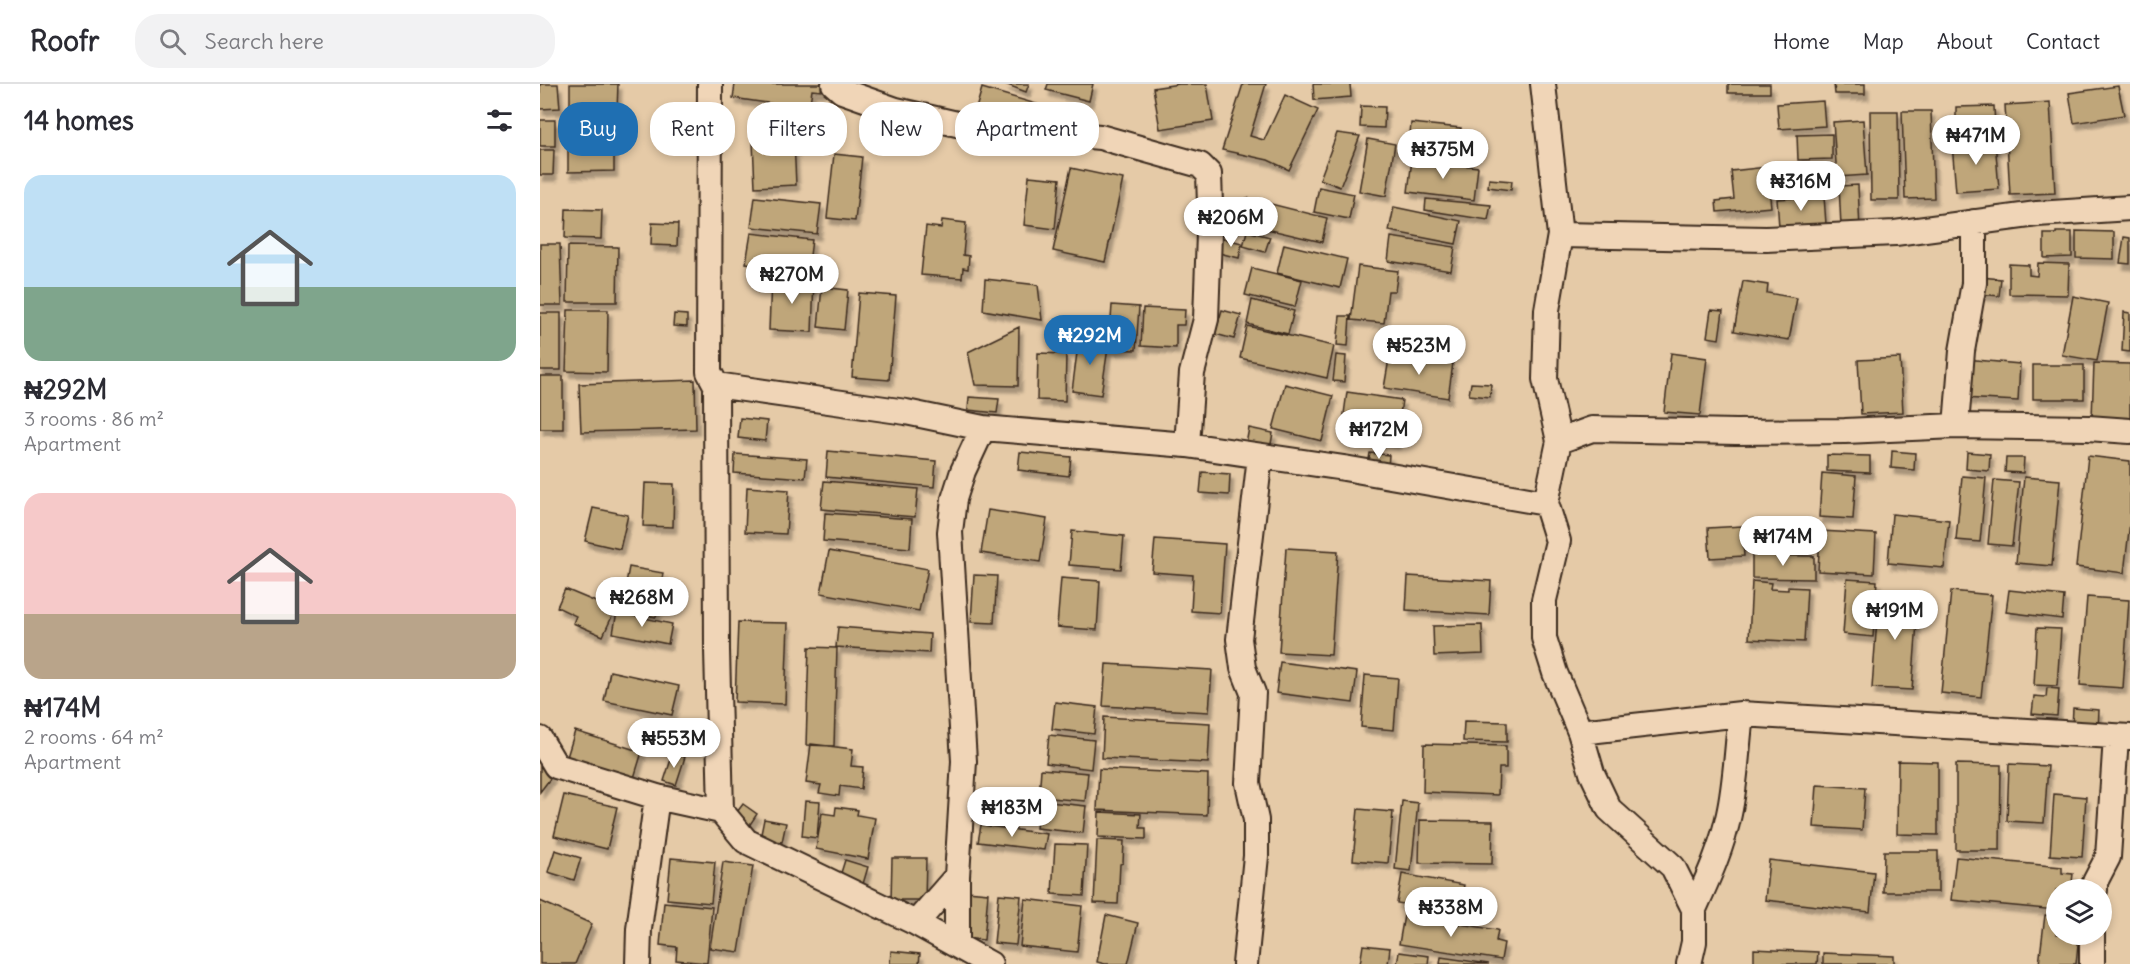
<!DOCTYPE html>
<meta charset="utf-8">
<style>
body{margin:0;font-family:Delius,sans-serif;background:#f2f2f3;color:#2b2b33;height:100vh;display:flex;flex-direction:column;font-size:22px;white-space:nowrap}
*{box-sizing:border-box;margin:0}
p{font-size:20px;color:#7c7c81}
.icon{flex:none;width:33px;height:33px;fill:none;stroke:currentColor;stroke-width:2;stroke-linecap:round;stroke-linejoin:round}
.map{position:relative;flex:1;overflow:hidden}
.details{display:flex;flex-direction:column;background:#fff;width:540px}
.details>*{flex:none}
.guide{position:absolute;left:18px;top:18px;width:570px;height:54px;display:flex;gap:12px}
.buttons{position:absolute;left:1506px;top:795px;display:grid;gap:12px}
.buttons a{display:grid;place-items:center;width:66px;height:66px;border-radius:50%;background:#fff;box-shadow:0 3px 9px #0003;font-size:30px}
.price{position:absolute;translate:-50% -51px;padding:0 14px;border-radius:21px;background:#fff;color:#222;font-size:20px;line-height:39px;filter:drop-shadow(0 2px 3px #0008)}
.price::after{content:'';position:absolute;left:50%;top:36px;width:18px;height:14px;margin-left:-9px;background:inherit;clip-path:polygon(0 0,100% 0,50% 100%)}
.price.current{background:#1f6fb2;color:#fff}
ul{padding:0;list-style:none}
li{display:grid;align-content:center;gap:12px;height:318px;padding:0 24px}
li span{display:grid;place-items:center;height:186px;border-radius:18px;color:#555}
li>.icon{margin-inline-start:auto}
span .icon{width:108px;height:108px;fill:#fffc;stroke-width:1}
li b{font-size:26px}
h2{display:flex;justify-content:space-between;align-items:center;height:72px;padding:0 24px;font-size:26px}
.pill{padding:0 21px;border-radius:24px;background:#fff;box-shadow:0 3px 9px #0003;font-size:21px;line-height:54px}
.pill.current{background:#1f6fb2;color:#fff}
header{display:flex;align-items:center;gap:36px;box-sizing:border-box;height:84px;padding:0 30px;background:#fff;border-bottom:2px solid #e1e1e2}
header strong{font-size:28px}
nav{display:flex;gap:33px;margin-inline-start:auto;font-size:21px}
.search{width:420px;height:54px;background:#f2f2f3;display:flex;align-items:center;gap:15px;box-sizing:border-box;padding:0 21px;border-radius:24px;color:#7c7c81;font-size:22px}
main{display:flex;flex:1;min-height:0}
.map>svg:first-child{display:block}
</style>
<header>
<strong>Roofr</strong>
<div class="search"><svg class="icon" aria-label="search" viewBox="0 0 24 24"><circle cx="10" cy="10" r="6"/><path d="M15 15l6 6"/></svg>Search here</div>
<nav><a>Home</a><a>Map</a><a>About</a><a>Contact</a></nav>
</header>
<main>
<section class="details">
<h2>14 homes<svg class="icon" aria-label="filters" viewBox="0 0 24 24"><path d="M4 7h16M4 17h16"/><circle cx="9" cy="7" r="2"/><circle cx="15" cy="17" r="2"/></svg></h2>
<ul>
<li><span style="background:linear-gradient(#bfe0f5 60%,#7fa58c 0)"><svg class="icon" aria-label="home" viewBox="0 0 24 24"><path d="M3 11l9-7 9 7M6 9v11h12V9"/></svg></span><div><b>₦292M</b><p>3 rooms · 86 m²</p><p>Apartment</p></div></li>
<li><span style="background:linear-gradient(#f6c9c9 65%,#b9a48a 0)"><svg class="icon" aria-label="home" viewBox="0 0 24 24"><path d="M3 11l9-7 9 7M6 9v11h12V9"/></svg></span><div><b>₦174M</b><p>2 rooms · 64 m²</p><p>Apartment</p></div></li>
</ul>
</section>
<div class="map">
<svg width="1590" height="880" viewBox="0 0 1590 880">
<defs>
<filter id="shadow"><feDropShadow dx="3.5" dy="6" stdDeviation="1.5" flood-color="#0004"/></filter>
</defs>
<rect width="100%" height="100%" fill="#e5caa7"/>
<filter id="ink" filterUnits="userSpaceOnUse"><feTurbulence type="fractalNoise" baseFrequency=".0167" numOctaves="2"/><feDisplacementMap in="SourceGraphic" scale="12" xChannelSelector="R" yChannelSelector="G"/><feConvolveMatrix kernelMatrix="1 2 1 2 8 2 1 2 1" color-interpolation-filters="sRGB"/></filter>
<g filter="url(#ink)">
<path fill="#bfa67a" stroke="#3b2a1e" stroke-width="1.5" filter="url(#shadow)" d="M0,0H18L20,24L0,25Z
M30,0H78L77,27L30,26Z
M195,0H282L281,7L272,6L269,25L193,14Z
M465,0H489L486,8Z
M508,0H553L549,17L506,6Z
M639,0H667L673,37L620,45L613,4Z
M703,0H726L710,52L724,56L745,11L778,26L749,86L728,76L682,66Z
M773,0H810L811,13L774,16Z
M1188,0H1230V9H1188Z
M1294,0H1325V10H1295Z
M1578,2L1584,31L1534,39L1529,9Z
M442,4L530,30L526,42L484,30L481,41L435,28Z
M1283,17L1285,42L1239,45L1237,20Z
M1510,18L1515,109L1470,111L1465,21Z
M821,22L845,23L844,44L820,43Z
M1454,22L1455,45L1416,46V23Z
M1330,27H1358L1359,116H1331Z
M1362,27H1391L1394,114L1365,115Z
M74,34V87L28,88V35Z
M0,36H15V62H0Z
M1323,36L1327,91L1297,93L1293,38Z
M871,39L921,44L918,76L868,71Z
M797,49L820,52L800,103L780,95Z
M1292,50V75L1258,76L1257,51Z
M828,55L855,60L846,112L819,107Z
M254,56L256,101L215,103L213,58Z
M1455,57L1459,105L1416,108L1412,60Z
M0,66H14L13,91H0Z
M294,70L322,73L315,137L287,134Z
M872,75L938,83L934,116L868,108Z
M1227,83L1231,123L1177,128L1176,117L1194,115L1191,87Z
M531,84L583,95L565,178L513,167Z
M489,92L520,95L515,145L484,141Z
M949,95L972,97L971,106L948,103Z
M1318,101L1320,146L1301,142L1299,102Z
M779,103L814,110L809,135L774,128Z
M1284,112L1286,140L1239,143L1237,115Z
M215,113L281,120L277,150L211,143Z
M707,114L787,134L782,158L701,139Z
M886,115L951,121L948,136L885,126Z
M854,123L921,137L916,160L849,147Z
M26,125L62,126L61,155L25,154Z
M683,128L699,132L696,143L680,139Z
M402,136L426,139L423,171L429,172L428,185L423,184L422,194L381,191L386,142L401,144Z
M112,139L138,140L137,162L111,161Z
M707,147L730,153L725,168L703,162Z
M1536,147L1574,148V175L1536,174Z
M1516,148H1532V173L1504,174V150H1516Z
M211,149L272,156L268,187L206,179Z
M851,153L915,163L911,187L848,177Z
M1584,153L1590,154V180L1580,179Z
M682,154L702,159L699,174L679,169Z
M0,160H20L22,221H0Z
M744,160L807,175L800,204L737,189Z
M28,162L78,163L77,218H27Z
M1498,179L1529,180L1528,211L1469,210V180L1489,181V191L1497,192Z
M818,182L858,187L855,207H848L844,239L811,236Z
M712,184L762,196L755,223L705,211Z
M1441,193L1461,195L1459,212L1440,210Z
M231,194L274,196L272,248L229,246Z
M445,195L498,201L502,236L443,226Z
M1203,197L1228,201L1227,209L1257,214L1249,256L1194,247Z
M282,203L308,206L304,246L278,243Z
M319,209L356,212L349,296L312,293Z
M1533,212L1568,219L1557,277L1522,271Z
M712,216L754,227L748,250L707,240Z
M572,221L599,223L596,266L569,265Z
M603,224L645,226L644,241H636V264L601,262Z
M28,226H68L67,288L26,287Z
M682,226L701,231L694,255L675,250Z
M1171,226L1183,227L1179,255L1167,253Z
M1584,228L1590,229V268L1582,267Z
M0,229H21V286H0Z
M134,230L147,231V243L133,242Z
M800,232H810L808,262L797,261Z
M707,242L794,262L787,294L700,274Z
M479,243L478,302L435,301L428,268Z
M539,253L569,257L561,311L532,307Z
M498,269L526,270L525,317L497,316Z
M850,269L913,279L908,314L844,304Z
M1131,269L1167,274L1160,331L1124,328Z
M796,271L806,272L804,298L793,297Z
M1360,274L1363,328L1321,330L1318,276Z
M1425,275L1480,280L1478,317L1422,314Z
M1554,279L1590,280V336L1552,334Z
M1493,281H1544V315H1493Z
M0,292H23V345H0Z
M155,296L156,345L41,348L39,300Z
M931,299L951,300L950,313L929,311Z
M745,300L793,312L782,357L733,345Z
M807,308L862,316L856,359L801,352Z
M429,313L459,315L457,329L428,326Z
M200,334L227,337L225,357L198,354Z
M709,344L733,349L730,365L706,360Z
M288,367L396,377L394,403L286,393Z
M1352,367L1375,369L1374,386L1351,384Z
M480,368L531,373L529,392L478,386Z
M1427,368L1450,370L1449,387L1426,385Z
M830,369L849,371L848,384L828,381Z
M195,370L267,375L265,394L194,389Z
M1287,371L1330,372V389L1287,387Z
M1548,372L1590,377V438L1584,489L1536,483Z
M1466,374H1484L1483,389L1465,388Z
M662,388L690,390L689,411L660,409Z
M1282,389L1316,392L1313,435L1279,433Z
M1422,392L1446,394L1440,458L1416,456Z
M1484,393L1520,396L1512,482L1476,479Z
M1454,396L1479,398L1472,462L1448,460Z
M284,397L378,405L375,433L281,425Z
M105,399L134,400L133,443L103,442Z
M207,403L249,406L246,450L205,448Z
M53,424L88,431L80,465L45,457Z
M448,426L507,435L500,478L441,469Z
M285,429L372,435L370,464L283,457Z
M1352,430L1409,436L1404,484L1348,479Z
M1202,442L1204,472L1170,474L1168,444Z
M532,447L584,452L581,485L529,481Z
M1280,447L1336,450L1334,490L1278,487Z
M615,455L685,460L680,529L651,527L653,491L612,488Z
M746,464L798,467L791,571L739,568Z
M289,467L388,485L379,527L281,509Z
M1212,471L1274,472V495L1212,494Z
M89,483L123,489L116,533L81,526Z
M434,491L457,492L454,539L431,538Z
M868,492L951,497L949,531L866,526Z
M521,494L560,497L557,546L517,543Z
M1307,495L1337,497L1333,553L1303,550Z
M1212,497L1231,499L1230,505L1248,506V503L1267,504L1264,558L1209,555Z
M25,505L75,526L63,552L33,539L36,532L17,523Z
M1469,506L1524,512L1522,535L1466,528Z
M1339,507L1379,511L1372,606L1332,604Z
M1411,507L1452,511L1441,613L1401,609Z
M1547,513L1589,516L1583,604L1540,601Z
M77,528L132,540L128,560L73,549Z
M198,538L248,539L245,620L195,618Z
M942,541L943,570L894,572L893,542Z
M298,543L390,550L389,569L296,563Z
M1497,544L1521,545L1517,602L1494,601Z
M269,563L297,564L294,662L266,661Z
M740,578L817,588L813,619L736,609Z
M566,580L672,586L669,628L563,622Z
M70,587L139,602L132,631L64,617Z
M825,591L858,594L854,646L821,643Z
M1507,604L1519,605L1517,632L1492,630L1494,612L1506,613Z
M515,618L557,623L554,650L512,645Z
M1533,624L1559,626L1558,645L1532,643Z
M564,633L670,639L668,679L562,674Z
M924,637L967,638V658L923,657Z
M35,647L102,668L94,694L27,673Z
M509,651L554,656L551,685L506,679Z
M271,660L313,665L311,682L323,683L321,705L300,702L299,712L279,709L281,701L266,699Z
M884,660L966,662V684H959L958,711L883,708Z
M133,669L145,673L136,701L124,697Z
M1358,677L1398,678V751L1357,750Z
M1416,680L1461,681L1460,766H1416Z
M1469,680L1508,682L1504,739L1467,737Z
M0,682L12,692L0,708Z
M501,685L548,689L545,717L499,713Z
M559,685L668,690L667,731L557,726Z
M1277,701L1325,704L1322,746L1274,743Z
M1514,710L1546,713L1542,773L1510,771Z
M24,711L77,723L67,765L14,752Z
M265,717L280,718L277,754L262,752Z
M499,717L546,722L543,749L496,744Z
M862,717L878,719L871,787L855,785Z
M203,720L217,730L209,742L194,732Z
M296,723L318,726L317,731L335,734L328,775L276,765L282,729L295,731Z
M818,725L853,728L848,779L813,776Z
M559,728L601,730L600,744H606V755L558,753Z
M224,735L246,739L242,758L220,755Z
M880,736L953,737L952,780L879,779Z
M441,741L507,750L504,766L438,758Z
M557,756L584,757L583,779L580,780L578,820L554,819Z
M515,760L547,761L544,812L512,810Z
M15,766L41,774L34,796L8,788Z
M1344,767H1398V808H1343Z
M1416,773L1522,783V789L1533,790L1531,806H1516V826L1411,816Z
M131,774L175,778L171,819L127,815Z
M352,774H386L385,816H351Z
M305,776L328,783L323,800L300,792Z
M1229,776L1334,788L1330,828L1225,816Z
M183,778L213,782L199,868L170,864Z
M862,790L924,801L919,829L857,819Z
M427,807L448,809L444,856L423,854Z
M459,810L481,812L476,861L454,859Z
M485,815L542,822L537,868L480,862Z
M0,817L52,840L35,880H0Z
M124,818L172,823L167,879L136,876L137,863L120,861Z
M566,831L598,839L588,880H565L557,878Z
M864,831L958,846L956,857L964,859L961,876L859,860Z
M1505,831L1516,832V850H1539L1536,880H1499Z
M823,861L850,864L848,880H820Z
M1214,865L1278,868L1277,880H1214Z
M351,867L380,870L379,880H350Z
M859,868L889,872L888,880H857Z
M1283,869L1354,872V880H1283Z
M901,873L949,880H900Z"/>
<g fill="none" stroke-linecap="round" stroke-linejoin="round">
<g stroke="#3b2a1e" stroke-width="28">
<path id="minor" d="M170,0L169,288L176,301L366,328L443,344L647,361L804,384L1006,419
M294,0L302,7L356,26L417,40L560,53L660,81L669,90L670,121L666,235L652,289L647,361
M1003,0L1020,151L1007,226L1005,295L1019,357L1006,419L1018,457L1004,516V554L1015,589L1040,648L1052,689L1069,725L1133,783L1154,825V858L1149,880
M1020,151L1226,155L1355,149L1497,130L1590,124
M176,301L177,566L181,727
M1416,342L1422,267L1434,199V138
M1019,357L1052,345L1196,348L1305,347L1416,342L1548,344L1590,347
M1040,648L1201,630L1590,653
M0,655L16,682L117,713L181,727L206,757L376,839L450,880
M1555,806V798L1568,773L1576,653
M1154,825C1168,794 1182,764 1189,730C1196,698 1197,663 1201,630
M376,839L417,792
M1552,850V880
M417,861V792L424,677L410,448L414,415L423,387L443,344
M98,880L99,845L117,713
M705,880L716,772V736L708,699L713,609L703,584L699,555L720,372"/>
</g>
<use href="#minor" stroke="#f0d5b7" stroke-width="24"/>
</g>
</g>
</svg>
<div class="buttons">
<a><svg class="icon" aria-label="layers" viewBox="0 0 24 24"><path d="M12 4l9 5-9 5-9-5zM3 14l9 5 9-5"/></svg></a>
</div>
<b class="price" style="left:1436px;top:82px">₦471M</b>
<b class="price" style="left:903px;top:96px">₦375M</b>
<b class="price" style="left:1261px;top:128px">₦316M</b>
<b class="price" style="left:691px;top:164px">₦206M</b>
<b class="price" style="left:252px;top:221px">₦270M</b>
<b class="price current" style="left:550px;top:282px">₦292M</b>
<b class="price" style="left:879px;top:292px">₦523M</b>
<b class="price" style="left:839px;top:376px">₦172M</b>
<b class="price" style="left:1243px;top:483px">₦174M</b>
<b class="price" style="left:102px;top:544px">₦268M</b>
<b class="price" style="left:1355px;top:557px">₦191M</b>
<b class="price" style="left:134px;top:685px">₦553M</b>
<b class="price" style="left:472px;top:754px">₦183M</b>
<b class="price" style="left:911px;top:854px">₦338M</b>
<div class="guide">
<a class="pill current">Buy</a>
<a class="pill">Rent</a>
<a class="pill">Filters</a>
<a class="pill">New</a>
<a class="pill">Apartment</a>
</div>
</div>
</main>
